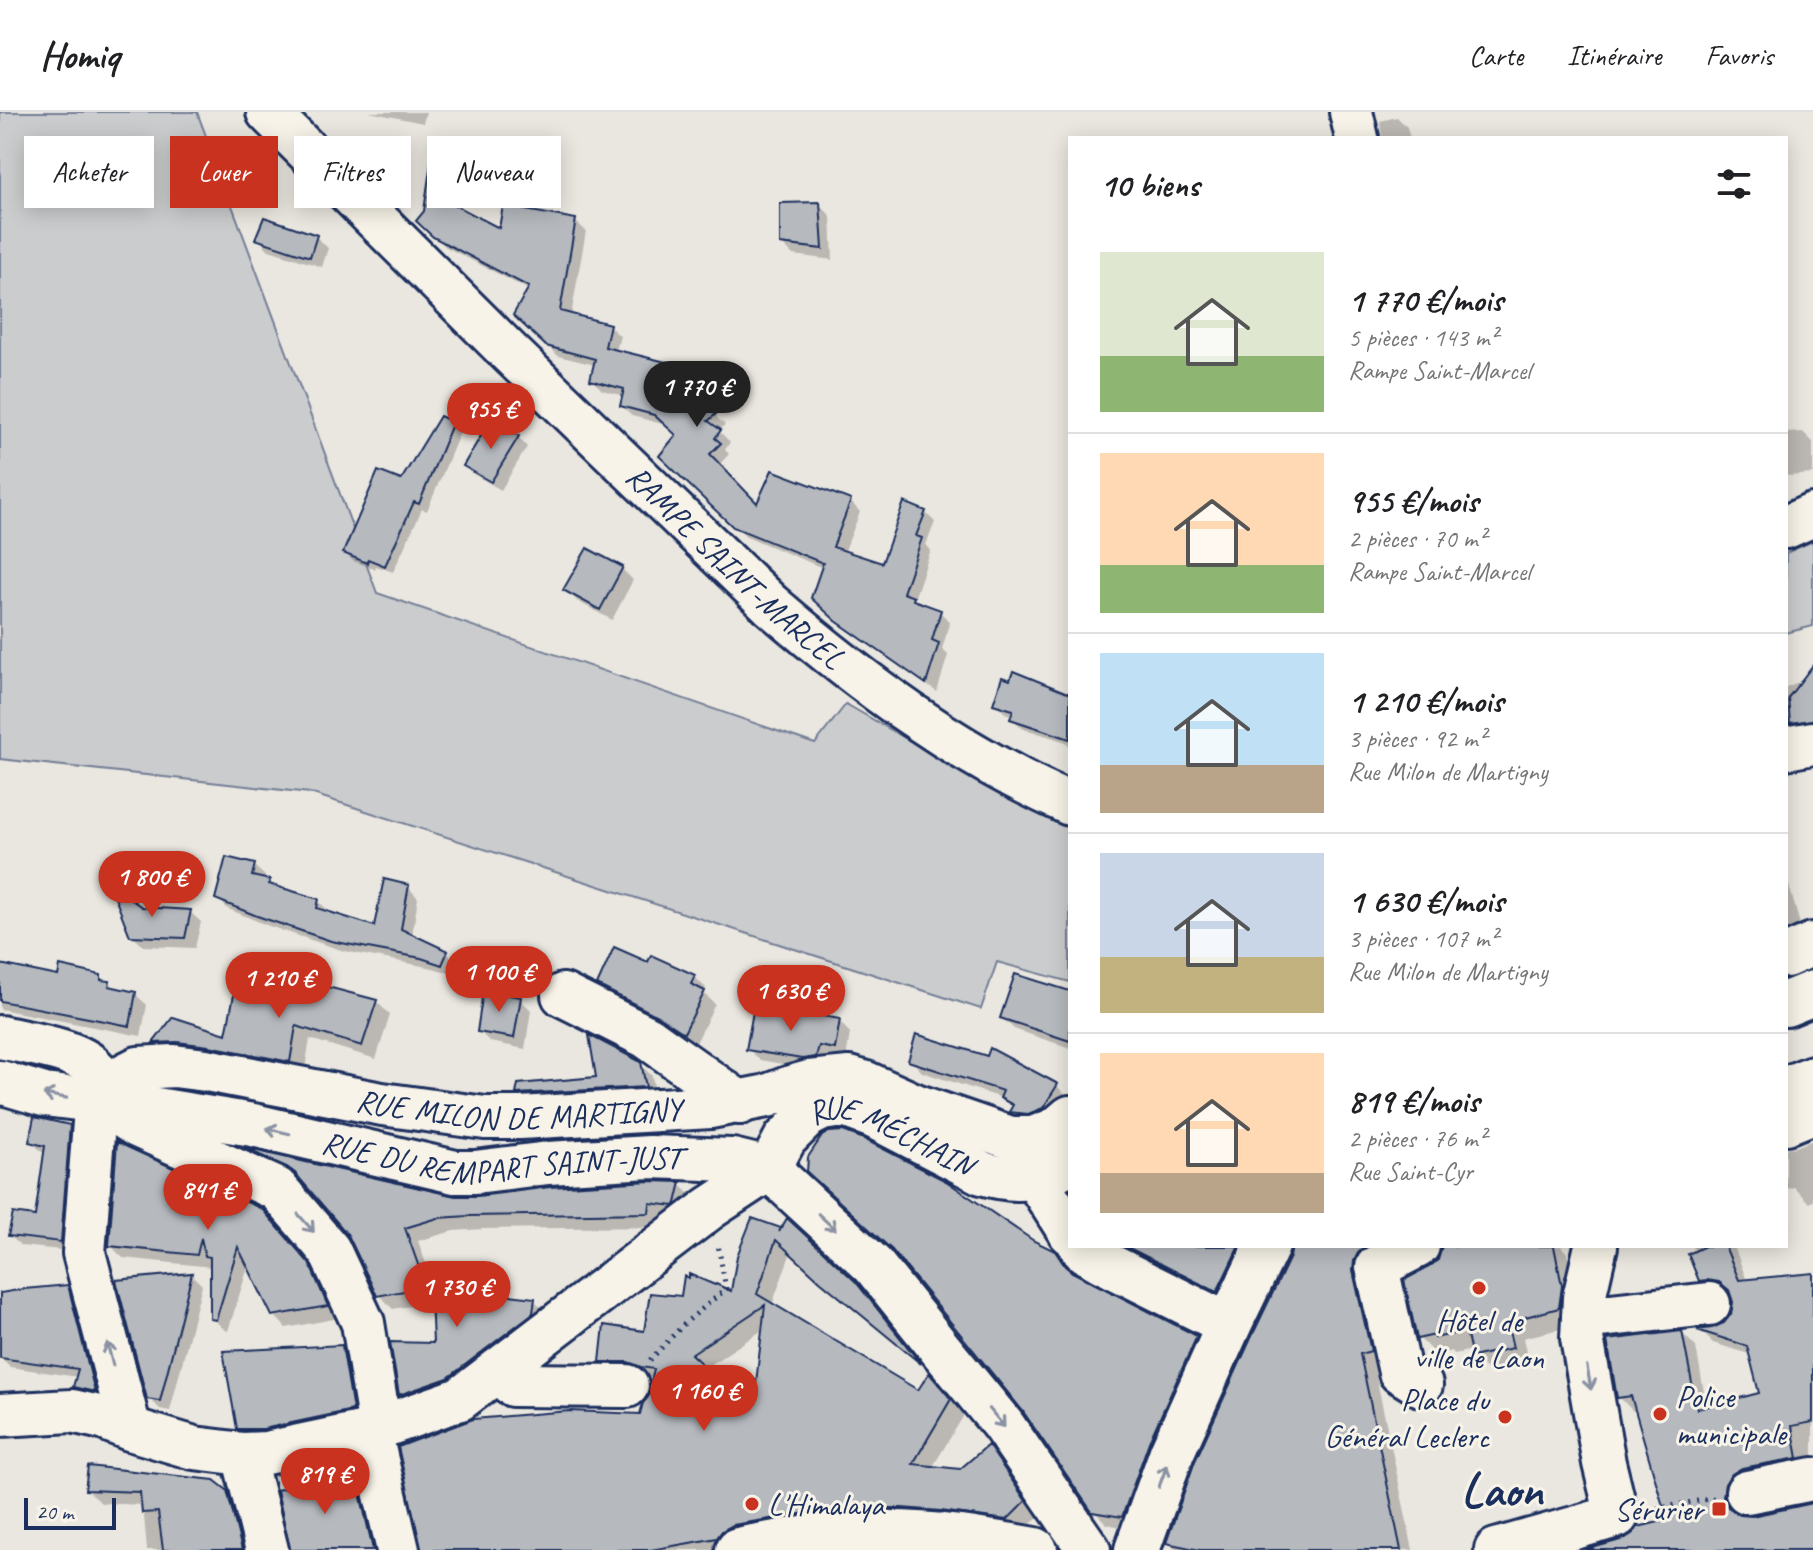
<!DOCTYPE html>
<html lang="fr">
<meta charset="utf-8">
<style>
body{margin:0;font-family:Caveat,sans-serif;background:#f6f6f6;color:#202124;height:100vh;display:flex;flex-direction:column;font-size:30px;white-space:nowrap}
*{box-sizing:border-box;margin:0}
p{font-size:26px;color:#757577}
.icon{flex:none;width:44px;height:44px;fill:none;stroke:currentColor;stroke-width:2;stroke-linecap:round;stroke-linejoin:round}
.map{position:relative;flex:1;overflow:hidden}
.details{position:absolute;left:1068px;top:24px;width:720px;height:1112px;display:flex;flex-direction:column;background:#fff;border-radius:0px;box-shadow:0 4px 20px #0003}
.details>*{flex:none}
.top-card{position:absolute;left:24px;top:24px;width:760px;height:72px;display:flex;gap:16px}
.scale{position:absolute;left:24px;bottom:20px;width:92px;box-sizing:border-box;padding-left:8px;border:4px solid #1b2f5e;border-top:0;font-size:22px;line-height:28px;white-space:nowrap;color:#1b2f5e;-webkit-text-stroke:6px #f7f3e8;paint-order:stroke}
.price{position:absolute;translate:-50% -68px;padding:0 18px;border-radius:28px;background:#c8321e;color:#fff;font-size:26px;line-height:52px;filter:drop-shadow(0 2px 4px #0008)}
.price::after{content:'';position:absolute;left:50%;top:48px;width:24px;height:18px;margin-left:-12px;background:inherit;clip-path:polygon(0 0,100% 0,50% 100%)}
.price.current{background:#222;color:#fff}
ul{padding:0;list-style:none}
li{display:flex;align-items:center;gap:24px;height:200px;padding:0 32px}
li+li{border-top:2px solid #e0e0e0}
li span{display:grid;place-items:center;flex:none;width:224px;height:160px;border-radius:0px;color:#555}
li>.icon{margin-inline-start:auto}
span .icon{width:96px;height:96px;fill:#fffc;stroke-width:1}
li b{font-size:34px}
h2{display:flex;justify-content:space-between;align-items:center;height:96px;padding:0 32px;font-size:34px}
.chip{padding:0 28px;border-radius:0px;background:#fff;box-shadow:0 4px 20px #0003;font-size:28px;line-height:72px}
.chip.current{background:#c8321e;color:#fff}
header{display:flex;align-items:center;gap:48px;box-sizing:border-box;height:112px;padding:0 40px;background:#fff;border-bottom:2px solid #e0e0e0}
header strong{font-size:38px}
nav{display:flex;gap:44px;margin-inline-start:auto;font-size:28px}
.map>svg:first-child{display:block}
</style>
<header>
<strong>Homiq</strong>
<nav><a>Carte</a><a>Itinéraire</a><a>Favoris</a></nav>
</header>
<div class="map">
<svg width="1813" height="1438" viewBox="0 0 1813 1438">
<rect width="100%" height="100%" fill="#eae7e0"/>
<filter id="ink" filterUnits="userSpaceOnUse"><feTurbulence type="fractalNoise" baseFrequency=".0125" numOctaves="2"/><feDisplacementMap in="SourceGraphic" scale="16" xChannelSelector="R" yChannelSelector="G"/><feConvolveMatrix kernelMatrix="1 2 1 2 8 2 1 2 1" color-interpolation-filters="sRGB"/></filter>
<g filter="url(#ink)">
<path fill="#cbcccd" stroke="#737e96" stroke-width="2" d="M0,0H197L377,481L815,632L846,592L1028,697L1070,713V870L997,850L981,897L310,681L0,647Z
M1813,429V514L1786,521V441Z"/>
<path fill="#0003" fill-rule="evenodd" d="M369,0H426L423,11Z
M1397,5L1407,15L1410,26H1382L1380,9Z
M457,33L467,43L461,99L501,119L575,109L586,119L571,204L609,214L620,224L616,239L710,275L720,286L712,301L725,313L719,319L730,330L725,338L729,342L719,353L758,395L850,389L860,400L844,441L883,453L925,400L935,410L926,433L931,438L914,487L919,493L940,500L950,510L942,537L948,543L937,580L849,519L824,496L823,456L746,424L672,354L678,324L666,313L632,304L622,294L624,284L602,278L592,267L595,253L558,244L526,213L529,178L446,135L418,109L426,100Z
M819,92L831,104L833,148L793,143L782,132Z
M316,125L328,136L322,155L269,138L258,127Z
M452,312L460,320L427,399L422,397L393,460L376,454L375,457L353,449L345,441Z
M1803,320L1813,330V362L1788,364L1786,362V321Z
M518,325L527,335L501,378L475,363L466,353Z
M622,457L633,468L612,508L577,489L566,477Z
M1813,569V619L1786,626V575L1796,571Z
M1070,585V635L1066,630L1022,616L1012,606L1013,604L1005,601L996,592Z
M254,754L265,764L264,769L269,770L274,776L318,789L329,799L328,801L375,816L408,775L418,786L412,824L447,841L457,851L453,862L433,856L344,839L269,814L228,797L218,787Z
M1786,763L1805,830L1786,840Z
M190,800L201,810L195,836L143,834L132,823Z
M652,846L694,865L706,876L704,881L715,892L696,931L672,915L611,884L599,873L649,853Z
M0,854L59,866L100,865L115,877L135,882L147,893L141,924L0,897Z
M1070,881V936L1014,917L1002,906Z
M319,884L376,889L390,903L376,947L310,927L304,963L169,944L156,931L173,907L227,924Z
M520,887L531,898L525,937L490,930L479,919Z
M839,909L850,921L846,947L830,944L827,956L815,958L760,948L748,937Z
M911,948L1057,974L1068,985L1055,1007L1023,1011L1012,1000L1013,996L1002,986L922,960Z
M640,952L652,964L656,986L530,993L518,981L599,967Z
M69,1015L79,1025L71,1139L21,1134L10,1124L37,1106L46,1041L42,1040L31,1029Z
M1813,1028V1089L1809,1091L1794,1075L1786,1077V1036L1796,1035Z
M250,1039L454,1086L680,1072L694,1086L688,1107L664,1104L662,1115L484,1117L453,1119L418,1129L430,1163L469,1155L483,1169V1182L534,1188L548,1202L415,1296L401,1282L435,1233L433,1190L393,1197L379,1183L349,1122L303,1069L260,1049Z
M274,1112L320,1166L339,1206L286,1216L274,1203L249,1152L228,1219L225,1218L212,1206V1155L123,1146L111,1134Z
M779,1118L854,1171L869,1186L923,1253L837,1182L791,1140L772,1193L918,1280L943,1278L964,1303L932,1356L961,1359L988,1336L1002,1350L1039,1404L1022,1421L732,1438H423L641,1304L650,1286L654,1267L644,1263H616L602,1249L646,1221L683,1186L732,1182ZM764,1217L756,1291L708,1282L715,1268L704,1257Z
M1034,1131L1054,1141L1074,1163L1196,1225L1209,1239L1135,1418L1107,1412L1093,1398Z
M1117,1134H1270L1239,1200Z
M1293,1134H1415L1383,1150L1387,1256L1375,1259L1413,1438H1176L1168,1430L1291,1145Z
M1480,1134H1561L1567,1141L1578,1192L1576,1213L1523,1226L1529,1253L1490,1261L1473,1244L1472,1238L1454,1242L1452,1239L1436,1243L1419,1226Z
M1693,1134H1734L1747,1169L1813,1163V1359L1738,1386L1737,1401L1739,1404L1751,1406L1813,1393V1438H1592L1624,1429L1670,1410L1637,1298L1633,1299L1619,1285L1682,1221L1696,1235L1707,1297L1761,1283L1752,1243L1713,1231L1701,1219L1725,1212L1733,1202L1735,1188L1733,1183L1715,1182L1700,1168Z
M192,1163L202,1173L170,1299L160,1297L149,1286L118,1170Z
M67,1175L78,1186L105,1289L86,1285L75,1275L78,1265L10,1255L0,1246V1183Z
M341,1235L359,1253L369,1315L257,1334L239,1316Z
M331,1365L340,1375L356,1370L370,1385L383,1438H292Z
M87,1377L226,1379L241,1394L252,1438H147L143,1393L101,1391Z"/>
<path fill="#b6babf" stroke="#1b2f5e" stroke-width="2" fill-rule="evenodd" d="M434,29L458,31L451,91L499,116L503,94L576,107L560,199L610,212L605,235L674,252L711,274L702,291L716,302L708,309L721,318L715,326L721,331L710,342L757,391L772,358L851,388L833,435L882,451L904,390L926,399L916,424L922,426L903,481L914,485L913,488L941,498L932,528L939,531L926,572L836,509L811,486L823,451L733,415L659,344L676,323L654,303L620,294L624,277L590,268L595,247L546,234L513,203L529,175L433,125L416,109L424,99Z
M820,90L823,137L780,132V91Z
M264,105L317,123L310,145L255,127Z
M440,304L453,310L419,392L414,390L385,454L368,447L367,451L343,441L378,359L401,368Z
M491,307L519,324L491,370L463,354Z
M587,436L623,455L600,498L563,478Z
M1813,553V608L1790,611L1788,586Z
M1013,559L1070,582V627L1010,607L1013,598L993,592L1002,565L1010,568Z
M226,745L255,752L252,764L270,768L269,772L319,787L317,796L374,814L384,767L409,773L401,817L448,839L442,853L421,846L331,829L257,804L215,787Z
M110,773L142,795L191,798L185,826L130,824Z
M614,835L648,850L651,843L695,863L691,872L705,879L684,921L658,904L597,873Z
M0,852L58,864L60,854L101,863V868L110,869L109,874L136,880L130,914L0,889Z
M1015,862L1070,879V929L1000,906Z
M237,868L318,882L320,873L377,888L362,934L296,914L290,950L209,934L177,930L153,931L173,905L226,922Z
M483,879L521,885L514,926L477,920Z
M754,894H764L840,907L835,937L819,934L816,945L802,947L746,938Z
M916,922L987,944L990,936L1058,972L1043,996L1028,1002L1009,1000L1013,993L1000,986L1003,979L908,949Z
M589,923L641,950L646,975L516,982L518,972L596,965Z
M34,1005L70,1013L61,1130L8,1124L13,1101L35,1104L45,1034L29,1030Z
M843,1019L864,1027L946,1069L1034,1129L1055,1139L1065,1154L1072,1160L1197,1224L1149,1330L1122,1405L1092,1400L1022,1298L892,1138L807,1060L808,1045L822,1024L829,1020Z
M117,1030L262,1097L309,1151L328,1194L272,1204L238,1135L216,1208L210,1207V1145L205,1144L201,1126L197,1143L109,1134Z
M244,1036L455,1084H478L550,1075L650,1069L681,1070L676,1091L674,1094L650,1091L649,1101L469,1104L438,1106L405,1116L426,1175L377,1184L348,1123L295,1061L287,1055Z
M752,1106L781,1116L779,1120L787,1106L855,1169L921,1252L820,1169L776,1128L757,1182L918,1278L929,1261L951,1287L913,1352L960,1357L988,1333L1026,1389L1007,1408L941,1399L901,1396H861L806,1401L733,1413L722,1419L717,1426L651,1438H421L398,1335L473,1307L570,1299L640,1302L643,1291L648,1285L654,1257L641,1255L628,1250H600L604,1213L644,1219L650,1181L681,1184L684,1164L689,1166V1162L715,1173L716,1172L731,1179L737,1144ZM765,1193L754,1288L690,1276L702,1252L691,1242Z
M1125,1134H1239L1217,1180Z
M1292,1134H1366L1358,1141L1354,1149L1353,1159L1371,1239L1360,1242L1401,1438H1200L1166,1431L1195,1349L1252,1224L1290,1145Z
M1442,1134H1554L1562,1174L1559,1196L1507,1210L1513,1236L1472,1245L1466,1219L1435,1226V1223L1417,1227L1404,1168L1429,1155L1438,1148Z
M1705,1134H1725L1739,1168L1813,1161V1310L1792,1314L1798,1346L1742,1356L1732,1362L1725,1372L1723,1384L1728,1395L1740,1403L1752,1404L1813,1391V1438H1585L1624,1427L1633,1421L1638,1415L1667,1408L1631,1284L1617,1286L1607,1228L1682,1219L1697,1297L1759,1281L1747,1234L1697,1218L1712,1216L1724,1211L1731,1202L1733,1190L1729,1178L1719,1170L1707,1168L1699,1169L1688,1142Z
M469,1153V1178L535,1186L533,1201L448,1266L399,1283L390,1230L433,1231L430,1161Z
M192,1161L160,1289L147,1287L116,1168Z
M68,1173L95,1280L73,1275L78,1257L0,1246V1181L24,1177Z
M342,1233L353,1298L263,1317H237L223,1239Z
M88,1354L214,1368L227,1378L242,1438H163L158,1400L142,1401L140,1380L85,1378Z
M331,1363L334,1374L357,1368L373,1438H290L277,1378Z"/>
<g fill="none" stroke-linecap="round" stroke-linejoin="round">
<g stroke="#1b2f5e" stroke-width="48">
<g id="minor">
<path id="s1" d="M268,0L510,241L771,493C864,573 958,642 1070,692"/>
<path d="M1351,0L1357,26"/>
<path d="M1786,415L1813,403"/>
<path d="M1786,636L1813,631"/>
<path d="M1786,844L1813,832"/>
<path d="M563,883L647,925L740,991"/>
<path d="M0,925C26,931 76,937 94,956C104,965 105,977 111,989C116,1002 126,1007 137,1014L277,1077L329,1138L363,1211L380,1315"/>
<path id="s2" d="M0,970L44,983L144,995L253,1013L455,1060H475L548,1051L650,1045L732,1048L769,1057L873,1153L942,1239L1003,1313L1089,1438"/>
<path d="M1786,976L1813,965"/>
<path d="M1786,1011L1813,1000"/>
<path d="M1035,1066L1070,1121"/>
<path d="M1080,1134L1084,1139L1103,1150L1229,1213"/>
<path d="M1418,1134L1377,1155L1400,1260L1421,1273"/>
<path d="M1583,1206L1709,1192"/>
<path d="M497,1260L513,1273L627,1274"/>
<path id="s3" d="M0,1303L72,1299L103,1306L130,1317L194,1336L243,1342L266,1341L370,1319L460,1287L710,1096L769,1057L785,1027L808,1004L822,997L836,995H847L874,1005L982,1061C1018,1072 1038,1068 1070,1051"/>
<path id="s4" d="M130,1317L84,1141L94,1010L111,991L126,962L138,956L174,954L206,958L382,992L485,1006H520L711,995L767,984L791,975L809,970L849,966L866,971L915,993L1011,1026H1033L1056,1017L1070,1005"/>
<path d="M370,1319L398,1438"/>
<path d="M243,1342L267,1438"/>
<path d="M1747,1380L1813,1367"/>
<path d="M1496,1438L1617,1404L1604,1351L1582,1226L1584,1186L1596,1134"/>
</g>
</g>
<g stroke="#1b2f5e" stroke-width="50">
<path id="major" d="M1786,892L1813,881
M738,1438C785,1429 833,1421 880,1421C932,1420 985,1429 1035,1438
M1137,1438L1172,1340L1229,1213L1267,1134"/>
</g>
<path stroke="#1b2f5e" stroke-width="5" stroke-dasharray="2 6" stroke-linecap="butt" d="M650,1248L685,1211L726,1177L718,1132
M1649,1398L1714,1386"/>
<use href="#minor" stroke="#f7f3e8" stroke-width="42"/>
<use href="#major" stroke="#f7f3e8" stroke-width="44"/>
</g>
<defs><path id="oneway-shaft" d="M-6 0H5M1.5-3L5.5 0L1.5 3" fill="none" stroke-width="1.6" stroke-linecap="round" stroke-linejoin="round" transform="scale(2)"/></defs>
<g stroke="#8991a3">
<use href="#oneway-shaft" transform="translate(55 984) rotate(-170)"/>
<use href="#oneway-shaft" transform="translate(278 1019) rotate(-167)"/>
<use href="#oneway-shaft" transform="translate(827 1110) rotate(43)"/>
<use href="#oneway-shaft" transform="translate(306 1111) rotate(49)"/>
<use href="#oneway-shaft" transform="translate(110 1242) rotate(-104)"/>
<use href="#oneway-shaft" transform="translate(1589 1266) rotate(80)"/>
<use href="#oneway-shaft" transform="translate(997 1306) rotate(51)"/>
<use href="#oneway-shaft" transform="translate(1163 1364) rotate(-70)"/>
</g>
</g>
<g fill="#c8321e" stroke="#f7f3e8" stroke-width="3">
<circle cx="1479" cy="1176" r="8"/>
<circle cx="1660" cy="1302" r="8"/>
<circle cx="1505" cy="1305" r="8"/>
<circle cx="752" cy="1392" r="8"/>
<rect x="1711" y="1389" width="16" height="16" rx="4"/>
</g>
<g text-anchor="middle" stroke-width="6" stroke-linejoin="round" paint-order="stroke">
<g font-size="32" fill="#1b2f5e" stroke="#f7f3e8">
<text dy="11" stroke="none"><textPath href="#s1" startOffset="652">RAMPE SAINT-MARCEL</textPath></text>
<text dy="11" stroke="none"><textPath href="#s4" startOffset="770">RUE MILON DE MARTIGNY</textPath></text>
<text dy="11" stroke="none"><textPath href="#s2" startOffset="510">RUE DU REMPART SAINT-JUST</textPath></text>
<text dy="11" stroke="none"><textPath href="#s3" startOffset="1016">RUE MÉCHAIN</textPath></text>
</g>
<g font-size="32" fill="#1b2f5e" stroke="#f7f3e8" text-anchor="start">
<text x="1479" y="1219" text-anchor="middle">Hôtel de<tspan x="1479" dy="37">ville de Laon</tspan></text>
<text x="1676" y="1295">Police<tspan x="1676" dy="37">municipale</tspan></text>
<text x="1489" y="1298" text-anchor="end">Place du<tspan x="1489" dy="37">Général Leclerc</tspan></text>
<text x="768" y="1403">L'Himalaya</text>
<text x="1703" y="1408" text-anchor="end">Sérurier</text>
</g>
<g font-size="48" font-weight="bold" fill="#1b2f5e" stroke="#f7f3e8">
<text x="1502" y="1394">Laon</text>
</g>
</g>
</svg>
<div class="scale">20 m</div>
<b class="price current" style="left:697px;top:317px">1 770 €</b>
<b class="price" style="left:491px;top:339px">955 €</b>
<b class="price" style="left:152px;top:807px">1 800 €</b>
<b class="price" style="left:499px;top:902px">1 100 €</b>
<b class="price" style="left:279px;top:908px">1 210 €</b>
<b class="price" style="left:791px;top:921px">1 630 €</b>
<b class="price" style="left:208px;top:1120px">841 €</b>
<b class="price" style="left:457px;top:1217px">1 730 €</b>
<b class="price" style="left:704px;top:1321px">1 160 €</b>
<b class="price" style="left:325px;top:1404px">819 €</b>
<div class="top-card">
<a class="chip">Acheter</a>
<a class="chip current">Louer</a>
<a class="chip">Filtres</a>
<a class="chip">Nouveau</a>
</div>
<section class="details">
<h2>10 biens<svg class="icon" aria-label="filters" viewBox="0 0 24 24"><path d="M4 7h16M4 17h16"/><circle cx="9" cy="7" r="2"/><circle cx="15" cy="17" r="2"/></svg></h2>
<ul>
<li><span style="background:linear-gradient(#dfe7d0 65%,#8fb573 0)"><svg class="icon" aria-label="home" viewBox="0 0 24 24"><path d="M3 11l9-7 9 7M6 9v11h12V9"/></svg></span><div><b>1 770 €/mois</b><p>5 pièces · 143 m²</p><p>Rampe Saint-Marcel</p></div></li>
<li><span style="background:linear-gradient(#ffd9b3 70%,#8fb573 0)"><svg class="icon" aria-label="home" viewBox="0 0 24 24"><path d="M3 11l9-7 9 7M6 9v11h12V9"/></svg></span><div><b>955 €/mois</b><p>2 pièces · 70 m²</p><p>Rampe Saint-Marcel</p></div></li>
<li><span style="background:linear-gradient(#bfe0f5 70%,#b9a48a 0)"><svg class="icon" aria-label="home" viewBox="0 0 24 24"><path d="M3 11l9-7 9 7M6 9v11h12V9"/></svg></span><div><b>1 210 €/mois</b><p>3 pièces · 92 m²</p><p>Rue Milon de Martigny</p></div></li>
<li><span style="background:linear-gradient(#c9d6e8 65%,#c2b280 0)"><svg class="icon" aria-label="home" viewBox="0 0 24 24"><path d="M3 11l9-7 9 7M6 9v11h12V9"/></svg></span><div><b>1 630 €/mois</b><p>3 pièces · 107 m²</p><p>Rue Milon de Martigny</p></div></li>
<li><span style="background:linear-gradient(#ffd9b3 75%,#b9a48a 0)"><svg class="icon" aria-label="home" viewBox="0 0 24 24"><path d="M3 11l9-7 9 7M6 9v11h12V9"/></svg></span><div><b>819 €/mois</b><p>2 pièces · 76 m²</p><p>Rue Saint-Cyr</p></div></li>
</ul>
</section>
</div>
